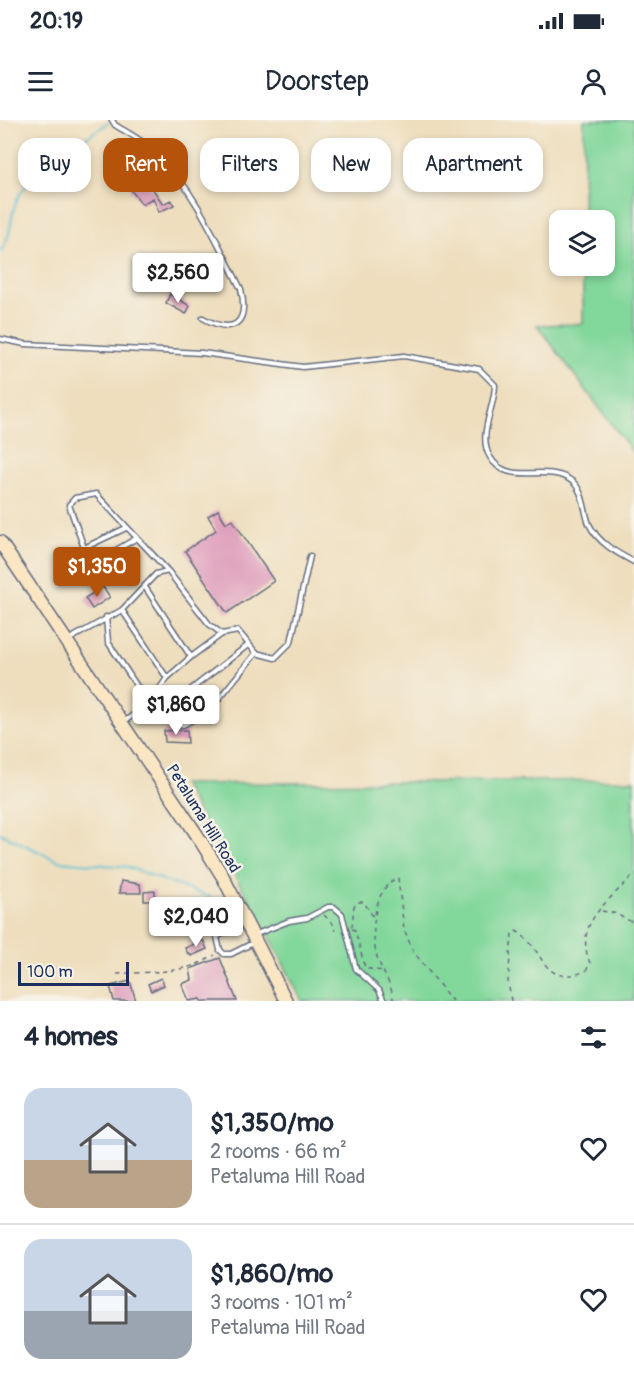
<!DOCTYPE html>
<meta charset="utf-8">
<style>
body{margin:0;font-family:Pangolin,sans-serif;background:#f2f2f3;color:#1f2937;height:100vh;display:flex;flex-direction:column;font-size:22px;white-space:nowrap}
*{box-sizing:border-box;margin:0}
p{font-size:20px;color:#747a83}
.icon{flex:none;width:33px;height:33px;fill:none;stroke:currentColor;stroke-width:2;stroke-linecap:round;stroke-linejoin:round}
.map{position:relative;height:881px;overflow:hidden}
.drawer{display:flex;flex-direction:column;background:#fff;flex:1}
.drawer>*{flex:none}
.banner{position:absolute;left:18px;top:18px;width:598px;height:54px;display:flex;gap:12px}
.controls{position:absolute;left:549px;top:90px;display:grid;gap:12px}
.controls a{display:grid;place-items:center;width:66px;height:66px;border-radius:12px;background:#fff;box-shadow:0 3px 9px #0003;font-size:30px}
.scale{position:absolute;left:18px;bottom:15px;width:111px;box-sizing:border-box;padding-left:6px;border:3px solid #1b2f5e;border-top:0;font-size:16px;line-height:21px;white-space:nowrap;color:#1b2f5e;-webkit-text-stroke:4px #f7f3e8;paint-order:stroke}
.price{position:absolute;translate:-50% -51px;padding:0 14px;border-radius:6px;background:#fff;color:#222;font-size:20px;line-height:39px;filter:drop-shadow(0 2px 3px #0008)}
.price::after{content:'';position:absolute;left:50%;top:36px;width:18px;height:14px;margin-left:-9px;background:inherit;clip-path:polygon(0 0,100% 0,50% 100%)}
.price.on{background:#b45309;color:#fff}
ul{padding:0;list-style:none}
li{display:flex;align-items:center;gap:18px;height:150px;padding:0 24px}
li+li{border-top:2px solid #e0e1e3}
li span{display:grid;place-items:center;flex:none;width:168px;height:120px;border-radius:18px;color:#555}
li>.icon{margin-inline-start:auto}
span .icon{width:72px;height:72px;fill:#fffc;stroke-width:1}
li b{font-size:26px}
h2{display:flex;justify-content:space-between;align-items:center;height:72px;padding:0 24px;font-size:26px}
.tag{padding:0 21px;border-radius:18px;background:#fff;box-shadow:0 3px 9px #0003;font-size:21px;line-height:54px}
.tag.on{background:#b45309;color:#fff}
.status{display:flex;justify-content:space-between;align-items:center;height:42px;padding:0 30px;background:#fff;direction:ltr}
.status svg{height:16px;fill:currentColor}
header{display:flex;justify-content:space-between;align-items:center;height:78px;padding:0 24px;background:#fff;font-size:27px;font-weight:600}
.map>svg:first-child{display:block}
</style>
<div class="status"><b>20:19</b><svg viewBox="0 0 49 12"><path d="M0 12V9h3v3zM5 12V6h3v6zM10 12V3h3v9zM15 12V0h3v12zM26 1h20v11H26zM47 4h2v5h-2z"/></svg></div>
<header><svg class="icon" aria-label="menu" viewBox="0 0 24 24"><path d="M4 6h16M4 12h16M4 18h16"/></svg>Doorstep<svg class="icon" aria-label="person" viewBox="0 0 24 24"><circle cx="12" cy="8" r="4"/><path d="M4 21q1-7 8-7t8 7"/></svg></header>
<div class="map">
<svg width="634" height="881" viewBox="0 0 634 881">
<rect width="100%" height="100%" fill="#f7f3e8"/>
<filter id="ink" filterUnits="userSpaceOnUse"><feTurbulence type="fractalNoise" baseFrequency=".0167" numOctaves="2"/><feDisplacementMap in="SourceGraphic" scale="12" xChannelSelector="R" yChannelSelector="G"/><feConvolveMatrix kernelMatrix="1 2 1 2 8 2 1 2 1" color-interpolation-filters="sRGB"/></filter>
<filter id="wash" filterUnits="userSpaceOnUse"><feTurbulence type="fractalNoise" baseFrequency=".008" numOctaves="4" result="noise"/><feDisplacementMap in="SourceGraphic" scale="24" xChannelSelector="R" yChannelSelector="G"/><feGaussianBlur stdDeviation="1.35" result="paint"/><feColorMatrix in="noise" values="0 0 0 0 0 0 0 0 0 0 0 0 0 0 0 0 0 1.4 0 .05"/><feComposite in="paint" operator="in"/></filter>
<g filter="url(#wash)">
<rect width="100%" height="100%" fill="#eedebd"/>
<path fill="#82d79b" stroke="#4e837c" stroke-width="1.5" d="M584,0H634V334L537,205L583,204V146H604V100H583Z
M634,660V881H302L269,815L182,664Z"/>
<g fill="none" stroke-linecap="round" stroke-linejoin="round">
<path stroke="#57bed5" stroke-width="2" d="M0,132C13,115 9,98 17,80C31,49 81,22 108,3
M0,713L58,741L128,747L215,779"/>
</g>
<g id="blocks">
<path fill="#df9fbc" d="M144,56L163,84L171,80L174,85L159,92L153,78L142,84L130,69L133,67L131,64Z
M170,174L190,186L186,194L166,183Z
M218,390L226,403L232,399L274,461L227,493L185,431L216,410L208,396Z
M103,467L110,477L92,489L85,478Z
M187,610L188,623L165,622L164,611Z
M121,761L140,764L141,773H119Z
M155,771V781H144V772Z
M203,820L207,829L191,836L190,833L188,834L185,828Z
M220,838L237,881H201V879L189,881L182,864L192,860L190,849Z
M161,858L164,865L151,871L148,864Z
M130,861L136,881H114L110,866Z"/>
</g>
</g>
<g filter="url(#ink)">
<use href="#blocks" fill-opacity="0" stroke="#656c7f" stroke-width="1.5"/>
<g fill="none" stroke-linecap="round" stroke-linejoin="round">
<g stroke="#656c7f" stroke-width="7">
<path id="lane" d="M112,0L115,5C128,13 145,22 157,33C194,69 218,124 241,169C249,204 234,215 203,198
M0,219L25,224L202,233L303,247L404,236L479,249L495,265C495,287 477,316 490,337C508,368 548,341 573,362C584,372 584,391 589,404C598,423 617,433 634,442
M137,418L90,445L69,385L75,378L96,374L168,451
M84,428L126,408
M122,490L167,558L191,537L145,467
M106,497L108,522L138,568L156,574L167,558
M68,520L122,490L156,454L168,451L209,504L222,514L238,511L256,533L209,591L183,605L171,601C161,567 144,589 123,602
M256,533L275,538L291,522L310,436
M191,537L222,514
M167,588L248,525
M243,802L217,817L220,830L224,834H231L255,822
M254,815L289,801L307,798L328,787H334L342,794L356,849L379,870L384,881"/>
</g>
<g stroke="#656c7f" stroke-width="15">
<path id="secondary" d="M0,422L197,715L223,757L286,881"/>
</g>
<path stroke="#656c7f" stroke-width="1.5" stroke-dasharray="4.5 4.5" stroke-linecap="butt" d="M602,791L614,793L634,803
M324,795L333,804L335,811
M352,807L354,786L358,782H364L375,800
M352,809L355,810L365,848L383,851
M117,854C151,851 185,855 215,835
M393,881C393,864 380,850 376,833C371,812 373,767 398,758L404,809L413,831L452,881
M511,881L508,861L512,814L516,811C546,827 539,869 586,851L590,843C573,802 609,782 634,754"/>
<use href="#lane" stroke="#fff" stroke-width="4"/>
<use href="#secondary" stroke="#fbe6c4" stroke-width="12"/>
</g>
</g>
<g text-anchor="middle" stroke-width="5" stroke-linejoin="round" paint-order="stroke">
<g font-size="16" fill="#1b2f5e" stroke="#f7f3e8">
<text transform="translate(204 698) rotate(58)" y="6">Petaluma Hill Road</text>
</g>
</g>
</svg>
<div class="controls">
<a><svg class="icon" aria-label="layers" viewBox="0 0 24 24"><path d="M12 4l9 5-9 5-9-5zM3 14l9 5 9-5"/></svg></a>
</div>
<div class="scale">100 m</div>
<b class="price" style="left:178px;top:184px">$2,560</b>
<b class="price on" style="left:97px;top:478px">$1,350</b>
<b class="price" style="left:176px;top:616px">$1,860</b>
<b class="price" style="left:196px;top:828px">$2,040</b>
<div class="banner">
<a class="tag">Buy</a>
<a class="tag on">Rent</a>
<a class="tag">Filters</a>
<a class="tag">New</a>
<a class="tag">Apartment</a>
</div>
</div>
<section class="drawer">
<h2>4 homes<svg class="icon" aria-label="filters" viewBox="0 0 24 24"><path d="M4 7h16M4 17h16"/><circle cx="9" cy="7" r="2"/><circle cx="15" cy="17" r="2"/></svg></h2>
<ul>
<li><span style="background:linear-gradient(#c9d6e8 60%,#b9a48a 0)"><svg class="icon" aria-label="home" viewBox="0 0 24 24"><path d="M3 11l9-7 9 7M6 9v11h12V9"/></svg></span><div><b>$1,350/mo</b><p>2 rooms · 66 m²</p><p>Petaluma Hill Road</p></div><svg class="icon" aria-label="heart" viewBox="0 0 24 24"><path d="M12 20l-8-8c-3-5 5-10 8-4 3-6 11-1 8 4z"/></svg></li>
<li><span style="background:linear-gradient(#c9d6e8 60%,#9aa5b1 0)"><svg class="icon" aria-label="home" viewBox="0 0 24 24"><path d="M3 11l9-7 9 7M6 9v11h12V9"/></svg></span><div><b>$1,860/mo</b><p>3 rooms · 101 m²</p><p>Petaluma Hill Road</p></div><svg class="icon" aria-label="heart" viewBox="0 0 24 24"><path d="M12 20l-8-8c-3-5 5-10 8-4 3-6 11-1 8 4z"/></svg></li>
</ul>
</section>
